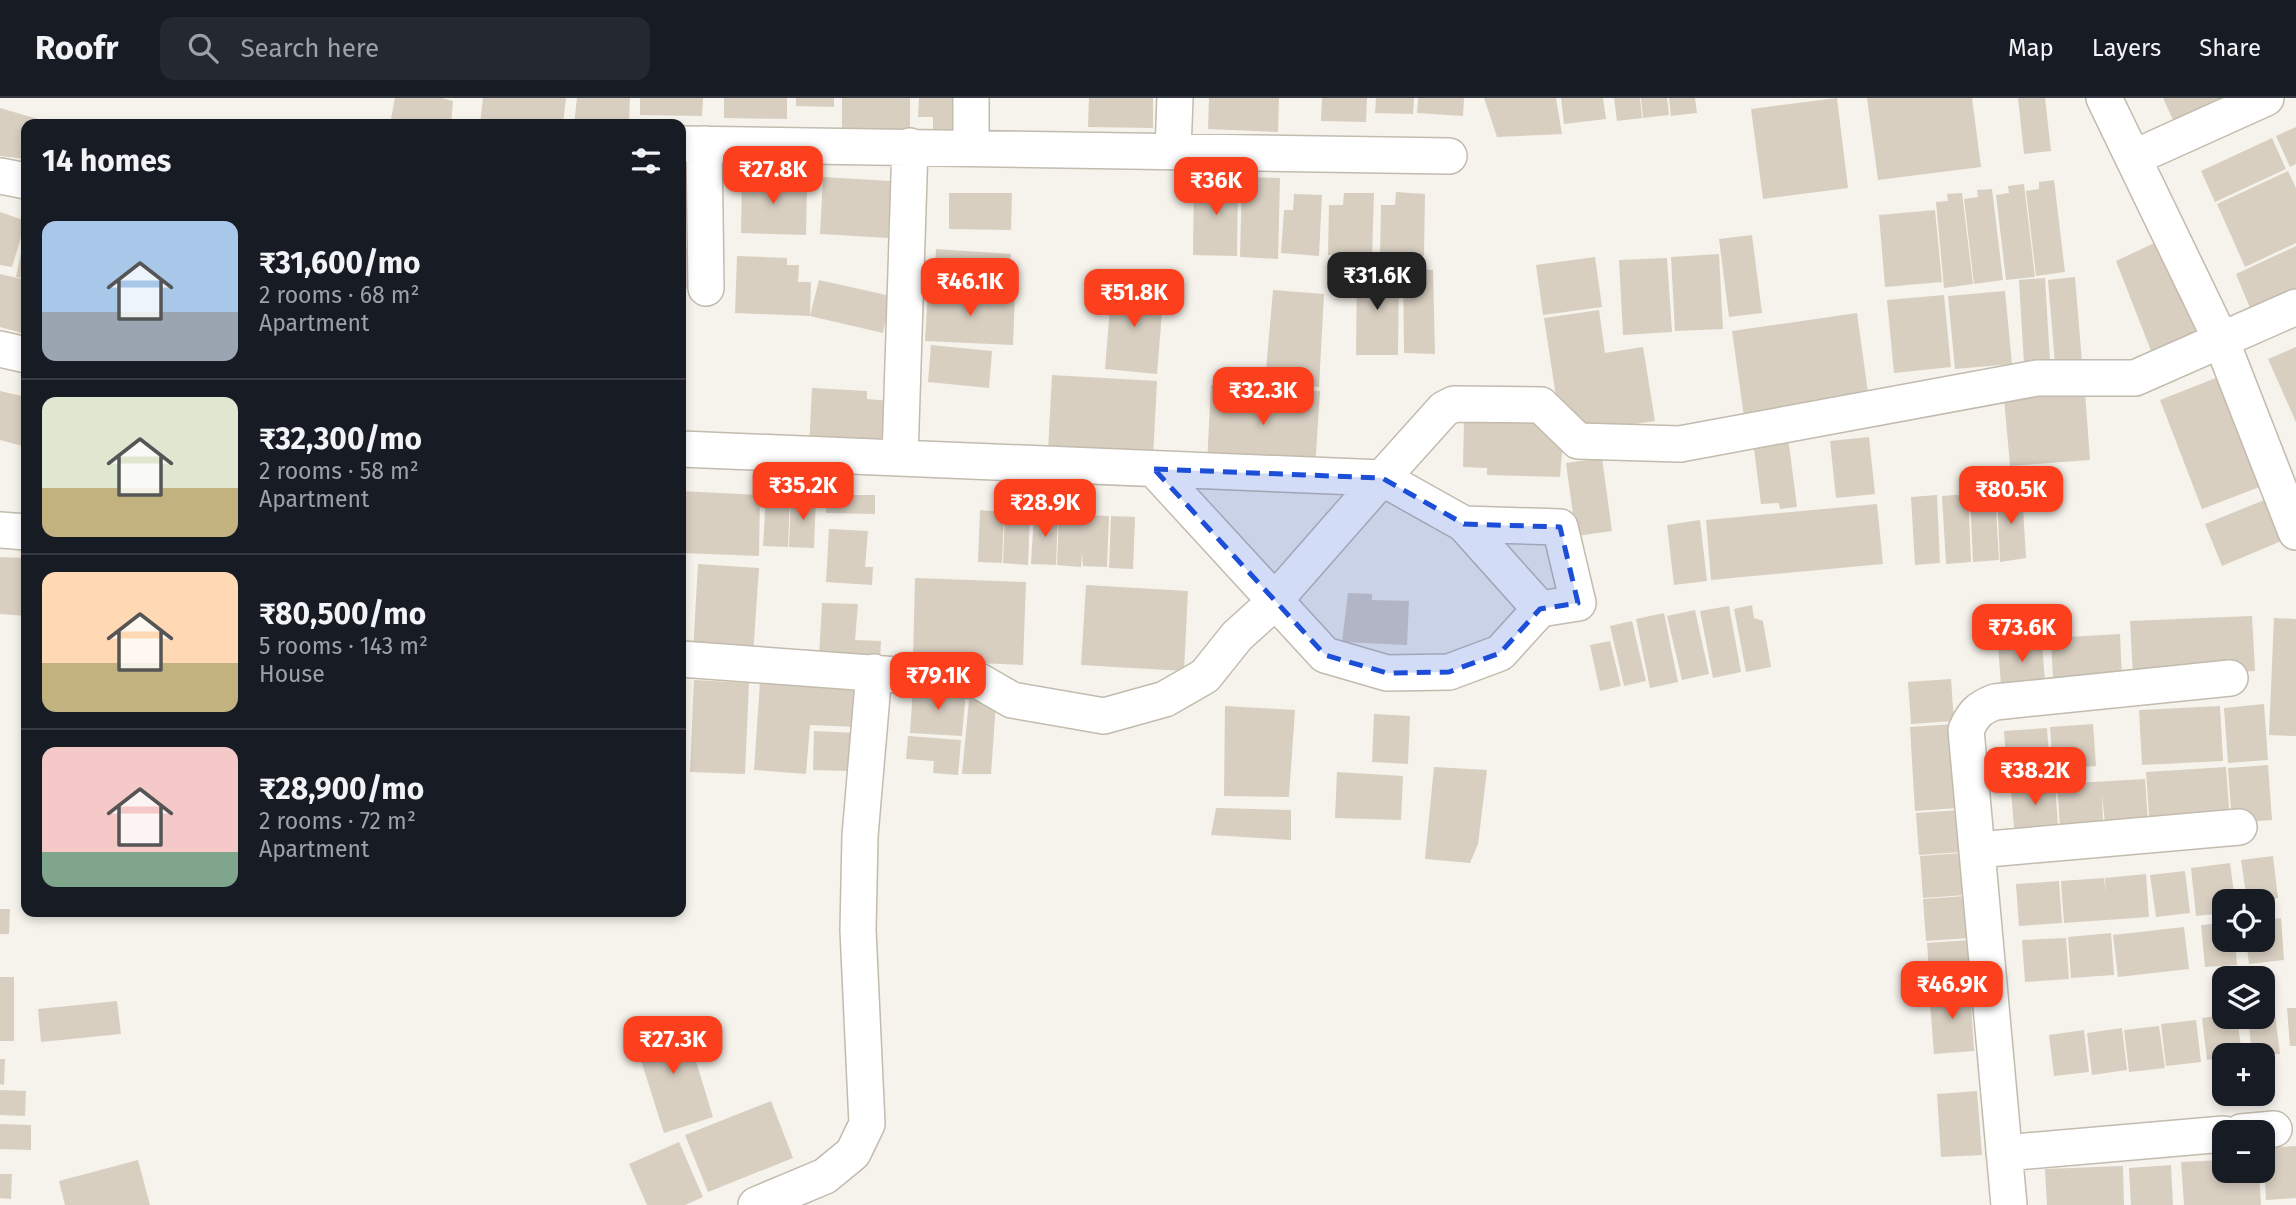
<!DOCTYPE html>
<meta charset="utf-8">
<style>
body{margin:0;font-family:"Fira Sans",sans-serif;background:#242831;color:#f1f3f6;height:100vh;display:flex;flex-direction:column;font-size:26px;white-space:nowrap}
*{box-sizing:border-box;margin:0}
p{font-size:23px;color:#9ea1a6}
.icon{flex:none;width:38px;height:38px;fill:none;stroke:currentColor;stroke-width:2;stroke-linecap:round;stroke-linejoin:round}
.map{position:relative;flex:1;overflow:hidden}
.side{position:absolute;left:21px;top:21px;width:665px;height:798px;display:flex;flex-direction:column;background:#171b24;border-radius:14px;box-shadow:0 4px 10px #0003}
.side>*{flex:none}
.buttons{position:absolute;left:2212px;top:791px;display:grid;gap:14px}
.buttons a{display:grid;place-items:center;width:63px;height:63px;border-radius:14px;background:#171b24;box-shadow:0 4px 10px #0003;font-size:35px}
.price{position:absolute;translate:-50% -60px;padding:0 16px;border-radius:14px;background:#fc3f1d;color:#fff;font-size:23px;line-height:46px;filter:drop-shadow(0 2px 4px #0008)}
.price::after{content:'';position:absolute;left:50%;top:42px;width:21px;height:16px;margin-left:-10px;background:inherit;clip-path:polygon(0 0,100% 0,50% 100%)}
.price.current{background:#222;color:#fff}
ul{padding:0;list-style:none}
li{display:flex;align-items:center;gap:21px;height:175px;padding:0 21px}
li+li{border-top:2px solid #363941}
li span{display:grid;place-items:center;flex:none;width:196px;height:140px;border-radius:14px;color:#555}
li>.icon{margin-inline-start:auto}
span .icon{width:84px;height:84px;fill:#fffc;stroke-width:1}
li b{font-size:30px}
h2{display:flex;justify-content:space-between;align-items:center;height:84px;padding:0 21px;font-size:30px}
header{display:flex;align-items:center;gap:42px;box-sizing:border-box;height:98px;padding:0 35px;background:#171b24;border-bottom:2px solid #363941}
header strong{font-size:33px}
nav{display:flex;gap:38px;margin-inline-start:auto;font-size:24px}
.search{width:490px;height:63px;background:#242831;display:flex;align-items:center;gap:18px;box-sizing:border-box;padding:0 24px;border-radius:14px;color:#9ea1a6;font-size:26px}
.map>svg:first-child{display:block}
</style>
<header>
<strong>Roofr</strong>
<div class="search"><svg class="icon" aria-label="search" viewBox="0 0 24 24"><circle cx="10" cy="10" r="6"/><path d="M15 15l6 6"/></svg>Search here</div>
<nav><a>Map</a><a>Layers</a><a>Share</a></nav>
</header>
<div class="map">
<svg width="2296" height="1107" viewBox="0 0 2296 1107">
<rect width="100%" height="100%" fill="#f6f3ec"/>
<path fill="#d8cfc1" d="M395,0H442L453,3L451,26H390Z
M483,0H566L563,26H480Z
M577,0H630L629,26H574Z
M640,0H703L702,18L640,17Z
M724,0H787V21L724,20Z
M796,0H834V9L796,8Z
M842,0H910V39L842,37Z
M919,0H963V33H933V19H918Z
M1089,0H1153V30L1088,29Z
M1209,0H1279L1278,34L1208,31Z
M1322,0H1367L1366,24L1321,23Z
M1376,0H1414L1413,16L1375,15Z
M1418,0H1464L1463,18L1417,15Z
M1484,0H1556L1562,36L1497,39Z
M1561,0H1603L1606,21L1564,26Z
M1614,0H1640L1642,20L1617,23Z
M1641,0H1667L1669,17L1643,20Z
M1669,0H1695L1697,15L1671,18Z
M1837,0L1848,90L1763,101L1751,11Z
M1867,0H1972L1981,69L1878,82Z
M2018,0H2045L2051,53L2024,56Z
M2163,0H2225L2173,22Z
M0,10L55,26H26V61L0,58Z
M2296,29V66L2290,69L2276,38Z
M2272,40L2286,71L2215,104L2201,73Z
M2288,73L2296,90V145L2245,169L2217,106Z
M742,79L797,80V90H807L806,137L741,135Z
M823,79L891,83L888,140L820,136Z
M1194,79L1238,80L1237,158L1193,157Z
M1242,79L1280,80L1278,161L1240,159Z
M2054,82L2065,174L2036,178L2026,93L2039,91V84Z
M2024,86L2035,179L2006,182L1996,97L2009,95L2008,88Z
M681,87H686L685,137H681Z
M1992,91L2003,182L1974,186L1964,101L1978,99L1977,92Z
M1396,94L1425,96L1424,158L1380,157L1381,107H1395Z
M949,95H1012L1011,132L949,131Z
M1344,95H1374L1372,158L1328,157L1329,107H1343Z
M1962,95L1973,186L1944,190L1936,104L1948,103L1947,96Z
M1294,96L1322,97L1319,158L1281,155L1284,112H1293Z
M1935,112L1942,184L1885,189L1879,117Z
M0,114L26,123L12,169L0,167Z
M25,136L26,180L16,179Z
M1752,137L1762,215L1729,219L1719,141Z
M2167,139L2212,237L2155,263L2116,163Z
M2296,148V201L2254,220L2236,176Z
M681,150H687V174H699V191H681Z
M936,151L1011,156L1008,192L934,187Z
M1719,156L1723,231L1675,233L1671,159Z
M737,158L787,160V167H799L798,184H811L810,218L735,215Z
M1595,159L1602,209L1543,217L1536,167Z
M1667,160L1672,234L1623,237L1619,162Z
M1357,170L1399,171L1398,257H1356Z
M1403,170L1433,172L1435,256L1404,255Z
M0,176L26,182V236L0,229Z
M2075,179L2082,264L2055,266L2048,182Z
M2045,180L2050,264L2024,266L2019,182Z
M819,182L891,198L883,235L810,218Z
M1112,185L1164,190L1157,276L1105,271Z
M928,192L1015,196L1013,247L925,243Z
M1273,192L1324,196L1319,289L1265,283Z
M2005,193L2012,266L1955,271L1948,198Z
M1944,197L1951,269L1894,275L1887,202Z
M1599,212L1605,255L1643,249L1655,323L1570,336L1560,325L1544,220Z
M1857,215L1869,302L1744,319L1732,233Z
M931,247L992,253L989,290L928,284Z
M2296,249V324L2268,261Z
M2226,276L2270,385L2202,411L2160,302Z
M1052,277L1157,283L1153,360L1048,354Z
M1211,287L1320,293L1315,372L1207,366Z
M812,290L867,293V301L892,303L889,354L809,350Z
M0,293L26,299V349L0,342Z
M2085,294L2090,362L2010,368L2004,300Z
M1464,321L1557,324L1564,330L1560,379L1487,377V370L1463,369Z
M1788,339L1797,409L1780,411L1779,405L1761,406L1753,343Z
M1869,339L1875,396L1836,400L1830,343Z
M1602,360L1612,433L1576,438L1566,365Z
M826,375H852V397H875V416L826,415Z
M681,393L760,397L759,458L681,455Z
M2022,393L2026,460L2000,464L1997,394Z
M1995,394L1999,462L1973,464L1970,396Z
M766,396L790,397L788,449L763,448Z
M1968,396L1971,464L1946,466L1942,398Z
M1937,397L1940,465L1915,467L1911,399Z
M791,398H816L814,450L789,449Z
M2274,398L2291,439L2222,468L2205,426Z
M1877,406L1883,466L1711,482L1706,422Z
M980,412L1004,414L1002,465L978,464Z
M1005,414L1030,415L1028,467L1003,465Z
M1034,414L1058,415L1056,467L1031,466Z
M1059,416L1109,418L1107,469L1083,468L1082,455L1081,469L1057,467Z
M1111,418L1135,419L1133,471L1109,470Z
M1700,422L1707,483L1674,487L1667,427Z
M829,431L868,433L865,469H873L872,487L826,484Z
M0,459L26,460V518L0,516Z
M698,466L759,470L753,557L693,553Z
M915,480L1026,484L1023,567L913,562Z
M1086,487L1188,493L1184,573L1081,567Z
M1348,495L1372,496V502L1409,503L1407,547L1342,544Z
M822,505L858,506L855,542L881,543L880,564L819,560Z
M1752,507L1754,520L1763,523L1771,569L1746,574L1734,511Z
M1729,508L1741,574L1713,580L1700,513Z
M1695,512L1709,576L1682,582L1667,518Z
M1664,515L1678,584L1650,590L1636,521Z
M2252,518L2255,573L2133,578L2130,523Z
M2274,520L2296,521V638L2269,637Z
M1632,523L1646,583L1624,588L1610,528Z
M2120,536L2122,579L2053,582L2051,540Z
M1610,543L1621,588L1600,593L1590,547Z
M2042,544L2045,585L2001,588L1998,547Z
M1951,581L1954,623L1911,626L1908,584Z
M694,582L749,585L745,676L690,674Z
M760,584L879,591L878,630L810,627L806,676L754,672Z
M913,589L966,593L962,638L910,635Z
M969,602L996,604L991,676H962Z
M2264,606L2268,662L2228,665L2224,610Z
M1225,608L1295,612L1289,699L1224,698Z
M2220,608L2223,663L2142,667L2139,612Z
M1374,616L1410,618L1408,666L1372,664Z
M1954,626L1958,710L1915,713L1910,629Z
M2093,626L2096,668L2053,671L2050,629Z
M2047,630L2050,672L2007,675L2004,633Z
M814,633L880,636L878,674L813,672Z
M908,638L961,642L958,677L933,675L934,663L906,661Z
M2268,667L2272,722L2232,725L2228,670Z
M1434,669L1487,672L1478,746L1470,765L1425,761Z
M2226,669L2230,725L2150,730L2146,674Z
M1337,674L1403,678L1401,722L1335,720Z
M2145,681L2148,723L2105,725L2102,696L2103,725L2060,728L2057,686Z
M2055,686L2058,728L2014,731L2011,690Z
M1216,710L1291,712V742L1211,737Z
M1960,712L1963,754L1919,757L1916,715Z
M1963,755L1966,797L1923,800L1920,758Z
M2273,758L2278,800L2247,803L2241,762Z
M2230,765L2235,803H2224V815L2196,818L2191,770Z
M2185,773L2190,815L2156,819L2150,777Z
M2146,776L2149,819L2064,825L2061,783L2104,780L2106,795L2105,780Z
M2059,783L2062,825L2019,828L2016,786Z
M1966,798L1969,840L1926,843L1923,801Z
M0,811H10L9,836H0Z
M2281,820L2284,862L2249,866L2246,842H2263V822Z
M2224,825V842H2235L2237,867L2205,869L2201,827Z
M2184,829L2189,871L2118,879L2113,837Z
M2111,835L2114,877L2071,880L2068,839Z
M2066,840L2069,881L2025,884L2022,842Z
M1970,842L1973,884L1930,887L1927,845Z
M0,879H14V943H0Z
M1970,890L1974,953L1934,956L1929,892Z
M117,903L121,936L41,944L38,911Z
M2287,910H2296V948H2290Z
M2275,916L2280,956L2252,957L2248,919Z
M2224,917L2237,919L2242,957L2207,962L2202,920Z
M683,921L713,1019L664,1035L633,937Z
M2196,922L2201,964L2166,968L2161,926Z
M2159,928L2165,970L2129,974L2124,932Z
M2122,930L2127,972L2092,977L2087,935Z
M2084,932L2089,974L2054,978L2049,937Z
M0,961H5L4,987L0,986Z
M0,992L26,993L25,1018L0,1017Z
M1977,993L1982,1057L1941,1059L1937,996Z
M771,1003L793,1060L708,1094L685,1037Z
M0,1026L31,1027V1052L0,1051Z
M679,1044L703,1099L685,1107H647L629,1066Z
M2296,1048V1100L2266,1102L2263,1050Z
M138,1062L150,1107H65L59,1083Z
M2224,1062V1073H2259L2261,1107H2184L2181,1064Z
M2171,1067L2173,1107H2131L2129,1070Z
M2123,1068L2124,1107H2047L2045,1071Z
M0,1076H12L11,1101L0,1100Z"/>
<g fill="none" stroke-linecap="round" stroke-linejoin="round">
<g stroke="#c2bbae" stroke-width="38">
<path id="street" d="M971,0V48
M2104,0L2221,242L2296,434
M681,46L1449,58
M704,46L706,190
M1173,53L1175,0
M2133,60L2266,0
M0,78L26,83
M0,251L26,257
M681,351L1382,380L1444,311L1454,306L1541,307L1578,343L1680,346L2037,280H2135L2296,209
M900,360L910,48
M1154,371L1325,557L1387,575L1449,574L1500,555L1540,511
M0,432L26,434
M681,561L979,583L1012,602L1104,618L1165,601L1205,578L1237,538L1268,510L1382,380L1464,426L1560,429L1578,505L1540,511L1464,426
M1977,752L2239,729
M2241,1034L2274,1031
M2004,1055L2224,1036
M756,1107L825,1078L853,1055L867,1026L858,832L860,738L874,574
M2009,1107L1966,632C1973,616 1979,610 1995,604L2230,580"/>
</g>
<use href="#street" stroke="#fff" stroke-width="35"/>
</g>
<path fill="#1d4ed8" fill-opacity="0.2" stroke="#1d4ed8" stroke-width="5" stroke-dasharray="14 9" stroke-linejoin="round" d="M1154,371L1382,380L1464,426L1560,429L1578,505L1540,511L1500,555L1449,574L1387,575L1325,557Z"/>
</svg>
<div class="buttons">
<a><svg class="icon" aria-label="locate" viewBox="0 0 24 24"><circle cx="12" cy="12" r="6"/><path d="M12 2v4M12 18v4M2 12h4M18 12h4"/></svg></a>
<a><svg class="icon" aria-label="layers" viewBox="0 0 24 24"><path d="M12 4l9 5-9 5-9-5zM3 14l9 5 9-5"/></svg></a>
<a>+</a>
<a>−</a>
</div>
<b class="price" style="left:773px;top:108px">₹27.8K</b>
<b class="price" style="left:1216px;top:119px">₹36K</b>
<b class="price current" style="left:1377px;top:214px">₹31.6K</b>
<b class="price" style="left:970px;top:220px">₹46.1K</b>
<b class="price" style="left:1134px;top:231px">₹51.8K</b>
<b class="price" style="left:1263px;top:329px">₹32.3K</b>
<b class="price" style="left:803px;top:424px">₹35.2K</b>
<b class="price" style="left:2011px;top:428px">₹80.5K</b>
<b class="price" style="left:1045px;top:441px">₹28.9K</b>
<b class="price" style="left:2022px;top:566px">₹73.6K</b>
<b class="price" style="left:938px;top:614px">₹79.1K</b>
<b class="price" style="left:2035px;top:709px">₹38.2K</b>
<b class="price" style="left:1952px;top:923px">₹46.9K</b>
<b class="price" style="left:673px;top:978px">₹27.3K</b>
<section class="side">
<h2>14 homes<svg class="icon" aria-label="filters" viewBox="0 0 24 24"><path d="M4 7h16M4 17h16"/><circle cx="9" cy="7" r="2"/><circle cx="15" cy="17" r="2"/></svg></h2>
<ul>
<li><span style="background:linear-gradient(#a9c7e8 65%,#9aa5b1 0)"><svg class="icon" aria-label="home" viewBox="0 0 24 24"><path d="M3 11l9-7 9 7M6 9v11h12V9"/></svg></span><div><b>₹31,600/mo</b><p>2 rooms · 68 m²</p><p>Apartment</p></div></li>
<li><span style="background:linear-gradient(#dfe7d0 65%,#c2b280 0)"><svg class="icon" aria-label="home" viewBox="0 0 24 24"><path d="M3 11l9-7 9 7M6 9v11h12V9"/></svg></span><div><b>₹32,300/mo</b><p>2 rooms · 58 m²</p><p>Apartment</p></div></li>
<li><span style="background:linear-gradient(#ffd9b3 65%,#c2b280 0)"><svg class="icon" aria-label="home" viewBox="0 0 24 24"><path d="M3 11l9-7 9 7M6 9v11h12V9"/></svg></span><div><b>₹80,500/mo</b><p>5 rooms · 143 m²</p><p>House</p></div></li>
<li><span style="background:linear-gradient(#f6c9c9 75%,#7fa58c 0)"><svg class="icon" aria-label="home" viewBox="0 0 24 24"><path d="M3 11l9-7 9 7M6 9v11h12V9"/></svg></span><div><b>₹28,900/mo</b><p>2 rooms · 72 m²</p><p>Apartment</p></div></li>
</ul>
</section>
</div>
